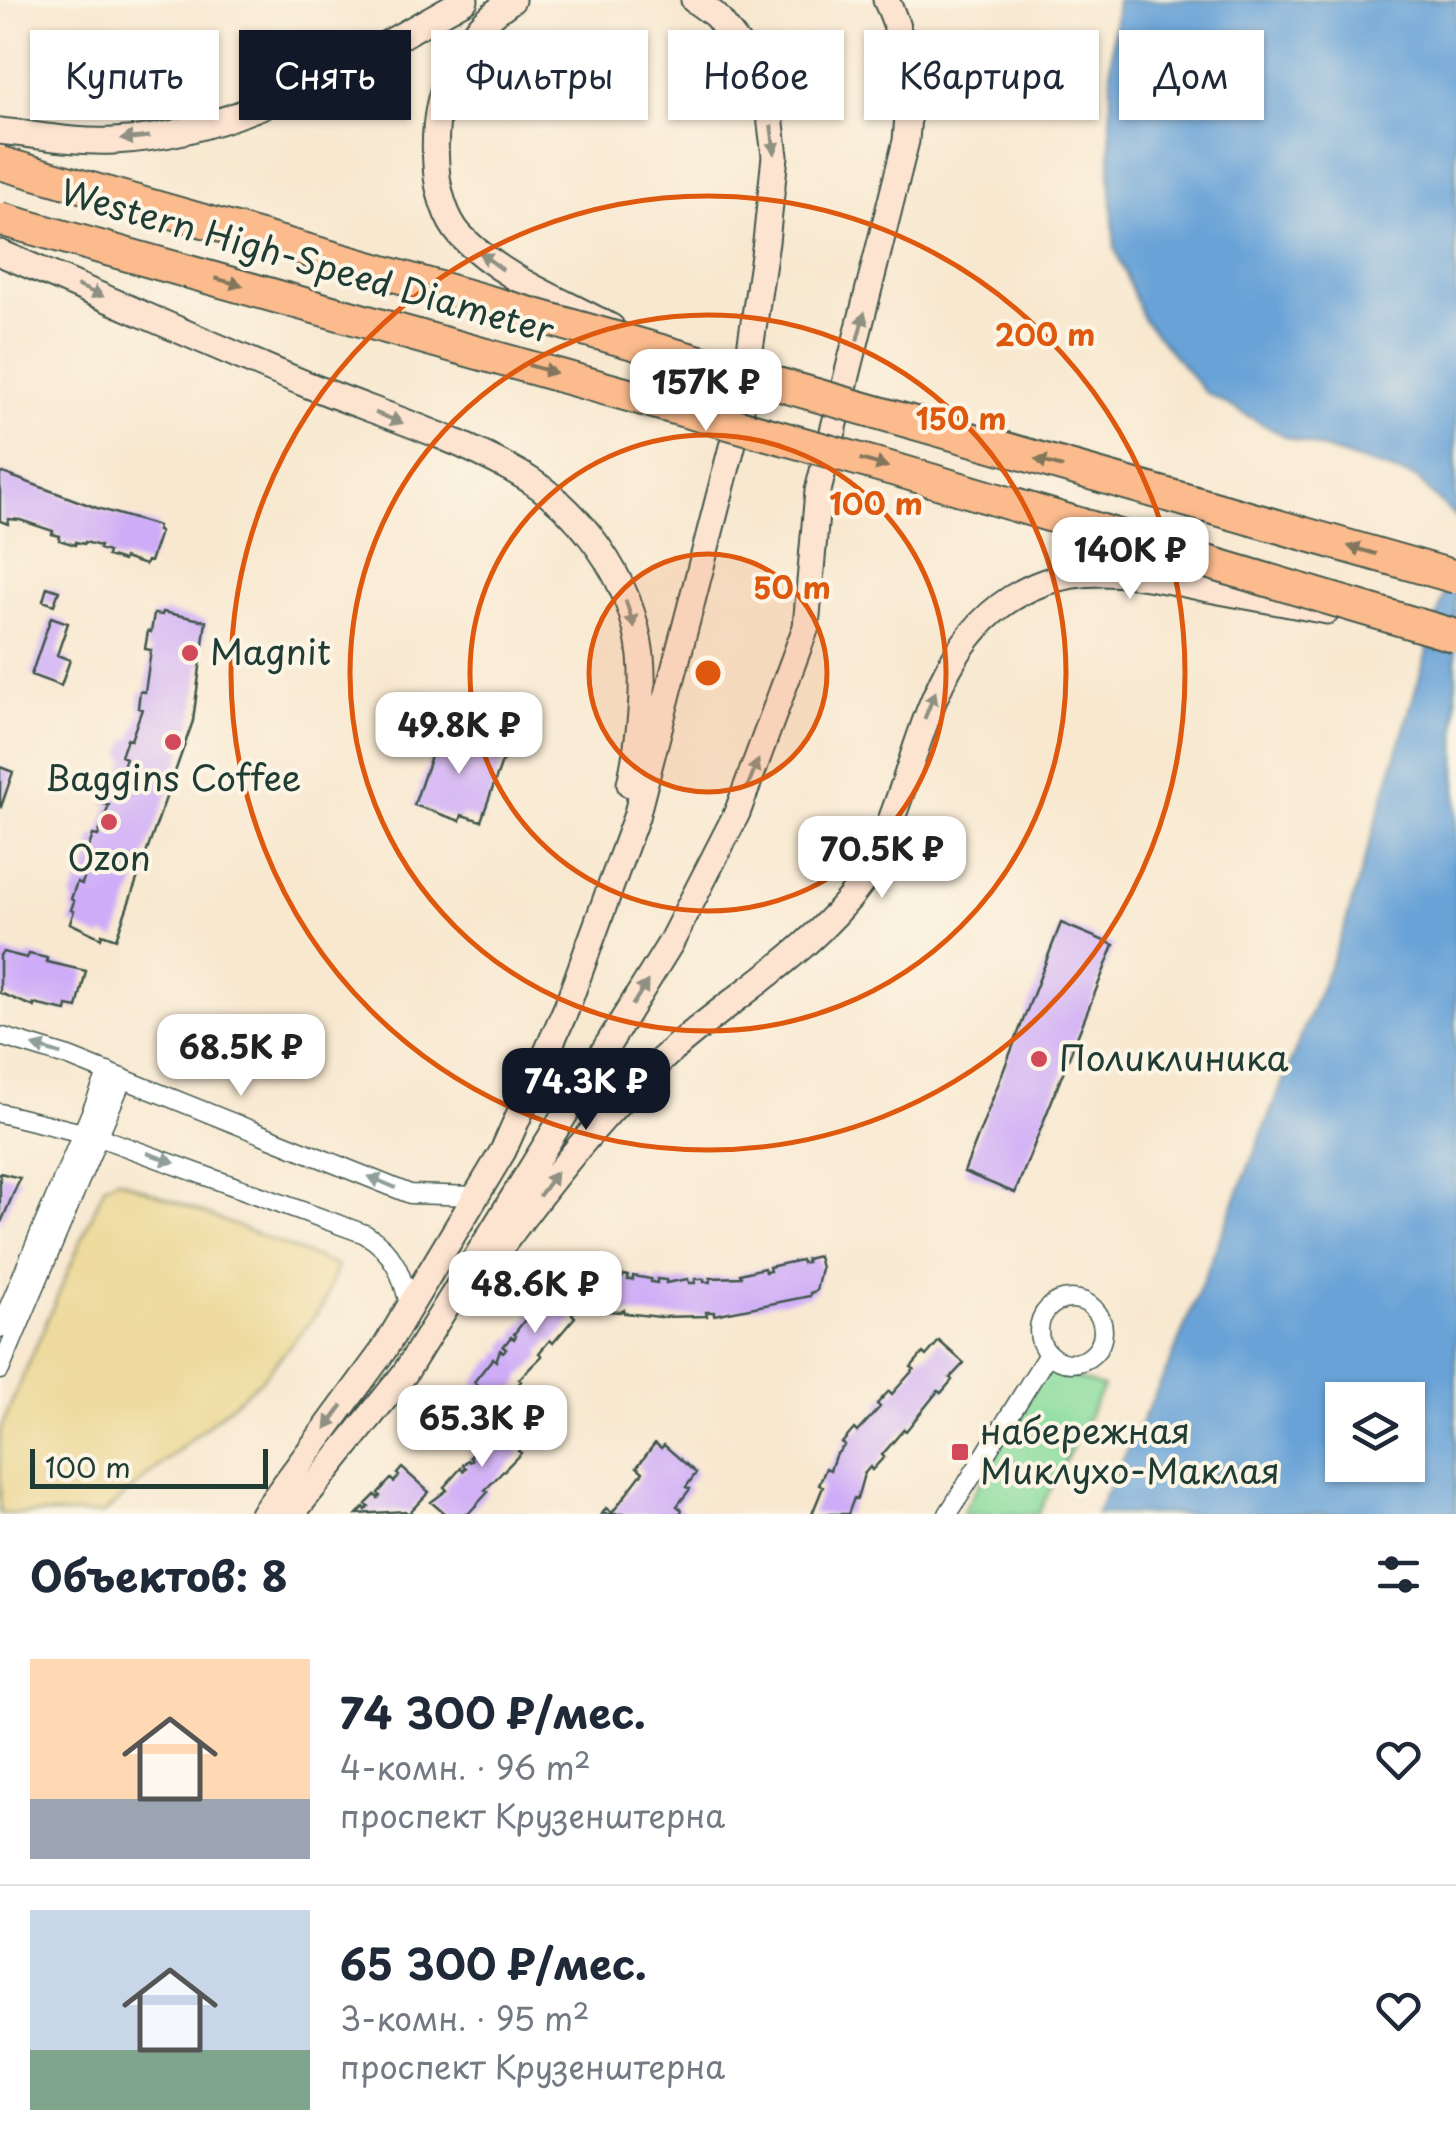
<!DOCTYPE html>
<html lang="ru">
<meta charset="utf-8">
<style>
body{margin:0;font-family:"Playpen Sans",sans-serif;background:#f2f2f3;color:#1f2937;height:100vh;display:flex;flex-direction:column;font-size:38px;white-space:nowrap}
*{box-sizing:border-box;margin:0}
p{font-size:32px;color:#747a83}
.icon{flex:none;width:55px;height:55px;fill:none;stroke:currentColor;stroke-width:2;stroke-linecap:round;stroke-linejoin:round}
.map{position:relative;height:1514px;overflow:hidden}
.drawer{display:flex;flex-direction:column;background:#fff;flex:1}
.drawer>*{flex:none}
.top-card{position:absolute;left:30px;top:30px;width:1398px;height:90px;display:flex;gap:20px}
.buttons{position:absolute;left:1325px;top:1382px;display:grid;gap:20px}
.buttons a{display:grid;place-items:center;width:100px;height:100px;border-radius:0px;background:#fff;box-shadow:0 2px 8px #0004;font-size:50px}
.scale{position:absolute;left:30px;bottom:25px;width:238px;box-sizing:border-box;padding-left:10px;border:5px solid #1f3d34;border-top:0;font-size:28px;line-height:35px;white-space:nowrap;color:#1f3d34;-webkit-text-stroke:8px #fcf5e5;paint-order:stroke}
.price{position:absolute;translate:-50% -85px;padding:0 22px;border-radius:20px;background:#fff;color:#222;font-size:32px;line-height:65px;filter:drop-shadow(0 2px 5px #0008)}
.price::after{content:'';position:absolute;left:50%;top:60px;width:30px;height:22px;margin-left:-15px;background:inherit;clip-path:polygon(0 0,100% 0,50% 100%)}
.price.selected{background:#111827;color:#fff}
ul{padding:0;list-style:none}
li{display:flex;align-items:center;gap:30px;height:250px;padding:0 30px}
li+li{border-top:2px solid #e0e1e3}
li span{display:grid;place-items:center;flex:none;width:280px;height:200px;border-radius:0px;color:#555}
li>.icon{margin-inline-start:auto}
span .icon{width:120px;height:120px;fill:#fffc;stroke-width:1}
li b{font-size:42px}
h2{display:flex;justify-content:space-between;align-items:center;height:120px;padding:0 30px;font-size:42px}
.chip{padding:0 35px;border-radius:0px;background:#fff;box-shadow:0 2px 8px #0004;font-size:35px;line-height:90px}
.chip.selected{background:#111827;color:#fff}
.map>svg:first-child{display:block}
</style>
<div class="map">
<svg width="1456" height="1514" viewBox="0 0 1456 1514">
<rect width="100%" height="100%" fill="#fcf5e5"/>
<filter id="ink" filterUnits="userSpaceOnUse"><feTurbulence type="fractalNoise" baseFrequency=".01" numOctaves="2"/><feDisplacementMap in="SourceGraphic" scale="20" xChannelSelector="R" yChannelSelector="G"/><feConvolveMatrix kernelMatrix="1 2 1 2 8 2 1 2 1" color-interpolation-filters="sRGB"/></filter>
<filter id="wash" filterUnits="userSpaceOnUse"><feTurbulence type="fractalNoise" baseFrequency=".0048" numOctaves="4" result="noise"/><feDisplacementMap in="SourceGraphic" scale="40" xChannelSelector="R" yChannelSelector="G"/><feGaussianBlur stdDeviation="2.25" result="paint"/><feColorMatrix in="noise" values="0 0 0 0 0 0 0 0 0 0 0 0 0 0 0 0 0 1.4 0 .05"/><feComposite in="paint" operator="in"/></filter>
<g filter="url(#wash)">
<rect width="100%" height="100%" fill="#f8e8d0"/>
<path fill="#87db9c" stroke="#538c68" stroke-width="2.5" d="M1046,1368L1103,1387L1038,1514H962Z"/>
<path fill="#eeda9e" stroke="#868c69" stroke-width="2.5" d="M118,1179L337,1266L323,1306L260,1381L103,1514H0V1430L105,1185Z"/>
<path fill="#68a2d7" stroke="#447086" stroke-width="2.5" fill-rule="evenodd" d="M1117,0H1456V518L1416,478L1286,437L1205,392L1143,319L1115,248L1110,178L1111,60Z
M1456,555V1514H1096L1168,1368L1344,929ZM1342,1400H1408V1465H1342Z"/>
<g id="blocks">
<path fill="#ceacf7" d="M3,473L97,508L158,526L157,531L160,532L150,562L147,561L145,565L124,558L123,561L107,556L108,552L99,549L100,546L85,542L84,544L76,542L75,545L59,540L60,536L52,534L53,531L20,520L9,519L8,524L0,521V474Z
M47,587L59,591L54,605L43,601Z
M163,612L206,621L193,721L116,939L102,934L101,938L70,923L74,911L71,910L74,901L71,899L77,882L82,884L92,853L87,852L93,835L98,836L109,805L104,804L110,786L115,788L126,758L121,756L127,739L131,740L142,709L138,708L140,691L145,692L151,650L145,649L148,631L151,632L154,614L162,615Z
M51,617L68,623L57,655L70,660L61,686L31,675Z
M441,727L487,743L485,750L504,756L481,821L462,815L460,821L414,805Z
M0,767L13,772L1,807L0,806Z
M1061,923L1114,945L1015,1193L964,1172Z
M3,952L27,958L29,954L47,958V962L86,971L77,1008L67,1006L66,1011L34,1004V1007L0,993V955Z
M0,1173L20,1178L0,1225Z
M818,1256L821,1268L816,1291L810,1293V1296L714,1315V1312H706L707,1316L660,1317L624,1313V1310L620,1312L607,1311L610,1297L624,1275L628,1276V1280H633V1276L651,1279V1282L657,1283V1279L666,1280V1283L688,1279L689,1283H695V1279H704V1282H710V1278L741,1277L740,1274L764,1268L765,1272L770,1271L769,1267L801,1260L802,1263L807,1262L806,1259Z
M571,1263L591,1269L590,1272L595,1273L596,1270L610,1273L596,1290L598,1293L585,1304L582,1301L572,1314L575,1317L553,1343L550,1340L539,1353L542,1356L519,1379L521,1381L493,1416L466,1393L477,1385L474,1382L493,1358L496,1361L500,1350L503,1352L506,1349L503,1347L511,1337L514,1339L516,1336L514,1334L532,1311L535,1313L538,1310L535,1307L539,1303L542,1306L544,1303L541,1300L562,1275L565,1277L568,1274L565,1271Z
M939,1341L964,1363L950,1378L952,1380L941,1393L938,1391L906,1431L904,1429L882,1455L884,1457L872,1470L870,1467L864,1474L857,1499L854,1498L848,1514H812L823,1487L819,1485L826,1468L830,1470L835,1456L845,1445L842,1443L854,1429L857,1432L880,1407L877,1404L889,1391L892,1394L914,1369L911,1367L923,1353L926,1356Z
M504,1418L529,1439L518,1451L521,1453L485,1490L488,1492L468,1514H445L431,1502L447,1490L444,1487L461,1468L463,1471L466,1468L463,1465L468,1460L470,1462L473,1460L470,1457L478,1448L480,1451L484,1447L481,1445L493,1430L496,1432L499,1429L496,1427Z
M655,1443L661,1448L664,1445L696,1473L686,1487L690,1489L677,1506L682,1510L680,1514H602L606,1508L612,1513L643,1472L637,1467Z
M402,1468L429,1492L408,1514L405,1511L357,1514L364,1507L366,1510L369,1507L366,1504L375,1495L378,1498L380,1496L378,1493L391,1479L394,1482L399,1476L397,1474Z"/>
</g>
</g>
<g filter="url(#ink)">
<use href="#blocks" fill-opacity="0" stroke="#40574b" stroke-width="2.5"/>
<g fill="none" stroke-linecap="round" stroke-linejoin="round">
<g stroke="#40574b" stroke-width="21">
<path id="street" d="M0,1036L69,1057L410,1194L477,1196
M0,1113L99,1137L365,1234C395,1252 402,1275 410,1308
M1039 1331a32 32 0 1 1 64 0a32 32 0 1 1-64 0Z
M0,1328L108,1072
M0,1370L123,1078
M948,1514L1048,1354"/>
</g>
<g stroke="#40574b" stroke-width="29">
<path id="secondary" d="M512,0C454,39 431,96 436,165C437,188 445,219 461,236C503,279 560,299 611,327
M0,131C37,135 77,143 114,141C242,135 355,60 465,0
M0,253C103,296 204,342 308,385C375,412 447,434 511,469C579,505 632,578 641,656C645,698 639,742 630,784
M493,1257C548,1185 601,1113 670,1052C734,995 811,953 862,882C871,870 876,855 882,842C924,750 932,622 1045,582C1099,563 1155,578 1209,589C1248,596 1288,604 1327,611
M263,1514L383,1351L503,1151L566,1009L636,817L740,416L766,242L775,156L769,108L753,63L715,15L694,0
M292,1514L405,1373L670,944L737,813L806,627L818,491L906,141C911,93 908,44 886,0"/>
</g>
<use href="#street" stroke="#fff" stroke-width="18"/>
<use href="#secondary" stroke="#fde4d1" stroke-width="25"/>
<g stroke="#40574b" stroke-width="36" stroke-linecap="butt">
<path id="highway-bridge" d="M0,163L1456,577
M0,219L907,473L1456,636"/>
</g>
<use href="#highway-bridge" stroke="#fbbb8d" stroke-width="32"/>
</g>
<defs><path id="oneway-solid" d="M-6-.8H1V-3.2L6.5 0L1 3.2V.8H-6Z" transform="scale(2.5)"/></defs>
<g fill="#8e9082">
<use href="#oneway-solid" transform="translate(135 138) rotate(174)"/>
<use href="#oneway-solid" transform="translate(773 140) rotate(83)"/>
<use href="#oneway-solid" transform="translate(491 261) rotate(-144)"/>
<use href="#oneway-solid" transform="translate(90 291) rotate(23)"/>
<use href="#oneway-solid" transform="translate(861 326) rotate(-75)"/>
<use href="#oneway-solid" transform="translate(389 418) rotate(21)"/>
<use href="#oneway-solid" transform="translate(630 614) rotate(72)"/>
<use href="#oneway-solid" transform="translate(930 705) rotate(-68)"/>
<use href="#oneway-solid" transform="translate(753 773) rotate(-68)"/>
<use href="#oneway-solid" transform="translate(640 993) rotate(-58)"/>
<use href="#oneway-solid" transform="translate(548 1184) rotate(-54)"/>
<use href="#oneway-solid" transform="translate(334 1417) rotate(126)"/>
</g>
<g fill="#82765c">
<use href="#oneway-solid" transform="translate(229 282) rotate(15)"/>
<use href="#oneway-solid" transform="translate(542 369) rotate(16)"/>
<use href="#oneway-solid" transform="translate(874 463) rotate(16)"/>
<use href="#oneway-solid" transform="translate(1049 463) rotate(-164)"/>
<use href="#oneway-solid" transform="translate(1362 550) rotate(-164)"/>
</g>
<g fill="#8f9e9a">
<use href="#oneway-solid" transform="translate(47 1050) rotate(-163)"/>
<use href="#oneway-solid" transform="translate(161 1158) rotate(20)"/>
<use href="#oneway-solid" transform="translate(382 1182) rotate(-157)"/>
</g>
</g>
<circle cx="708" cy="673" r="119" fill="#de580e" fill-opacity=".12"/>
<g fill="none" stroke="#de580e" stroke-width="5">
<circle cx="708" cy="673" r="119"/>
<circle cx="708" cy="673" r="238"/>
<circle cx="708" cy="673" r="358"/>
<circle cx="708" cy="673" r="477"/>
</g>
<g fill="#d1495b" stroke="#fcf5e5" stroke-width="4">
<circle cx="190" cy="653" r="10"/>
<circle cx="173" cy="742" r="10"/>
<circle cx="109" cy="822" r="10"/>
<circle cx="1039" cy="1059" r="10"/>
<rect x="950" y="1442" width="20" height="20" rx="5"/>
</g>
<g text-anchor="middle" stroke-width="8" stroke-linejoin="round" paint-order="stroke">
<g font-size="35" fill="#1f3d34" stroke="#fcf5e5">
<text transform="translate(307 262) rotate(16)" y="12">Western High-Speed Diameter</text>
</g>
<g font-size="35" fill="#1f3d34" stroke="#fcf5e5" text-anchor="start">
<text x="210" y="665">Magnit</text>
<text x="173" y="791" text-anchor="middle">Baggins Coffee</text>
<text x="109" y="871" text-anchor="middle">Ozon</text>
<text x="1059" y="1071">Поликлиника</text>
<text x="980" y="1444">набережная<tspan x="980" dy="40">Миклухо-Маклая</tspan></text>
</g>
</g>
<circle cx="708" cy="673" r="15" fill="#de580e" stroke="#fcf5e5" stroke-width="5"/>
<g font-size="30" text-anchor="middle" font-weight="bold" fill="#de580e" stroke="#fcf5e5" stroke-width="8" stroke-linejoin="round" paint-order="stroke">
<text x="1045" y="346">200 m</text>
<text x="961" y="430">150 m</text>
<text x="876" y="515">100 m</text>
<text x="792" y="599">50 m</text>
</g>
</svg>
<div class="buttons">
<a><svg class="icon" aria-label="layers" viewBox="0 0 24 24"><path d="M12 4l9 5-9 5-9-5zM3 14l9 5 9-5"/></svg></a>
</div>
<div class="scale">100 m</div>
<b class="price" style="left:706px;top:434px">157K ₽</b>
<b class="price" style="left:1130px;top:602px">140K ₽</b>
<b class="price" style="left:459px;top:777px">49.8K ₽</b>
<b class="price" style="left:882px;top:901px">70.5K ₽</b>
<b class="price" style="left:241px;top:1099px">68.5K ₽</b>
<b class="price selected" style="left:586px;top:1133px">74.3K ₽</b>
<b class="price" style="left:535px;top:1336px">48.6K ₽</b>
<b class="price" style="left:482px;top:1470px">65.3K ₽</b>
<div class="top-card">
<a class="chip">Купить</a>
<a class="chip selected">Снять</a>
<a class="chip">Фильтры</a>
<a class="chip">Новое</a>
<a class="chip">Квартира</a>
<a class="chip">Дом</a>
</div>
</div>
<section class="drawer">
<h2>Объектов: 8<svg class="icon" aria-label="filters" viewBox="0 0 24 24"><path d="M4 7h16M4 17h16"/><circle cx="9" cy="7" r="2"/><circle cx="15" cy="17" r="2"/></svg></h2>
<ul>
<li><span style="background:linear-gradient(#ffd9b3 70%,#9aa5b1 0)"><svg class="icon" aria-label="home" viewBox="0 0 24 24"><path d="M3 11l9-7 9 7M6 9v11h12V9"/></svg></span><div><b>74 300 ₽/мес.</b><p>4-комн. · 96 m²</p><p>проспект Крузенштерна</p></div><svg class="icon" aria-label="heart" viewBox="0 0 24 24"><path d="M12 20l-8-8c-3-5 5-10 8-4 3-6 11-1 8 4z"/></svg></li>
<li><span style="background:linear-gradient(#c9d6e8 70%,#7fa58c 0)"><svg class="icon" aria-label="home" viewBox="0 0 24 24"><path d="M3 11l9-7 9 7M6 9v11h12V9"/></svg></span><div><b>65 300 ₽/мес.</b><p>3-комн. · 95 m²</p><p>проспект Крузенштерна</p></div><svg class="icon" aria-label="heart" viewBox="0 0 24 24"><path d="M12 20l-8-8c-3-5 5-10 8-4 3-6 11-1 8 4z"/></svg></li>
</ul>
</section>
